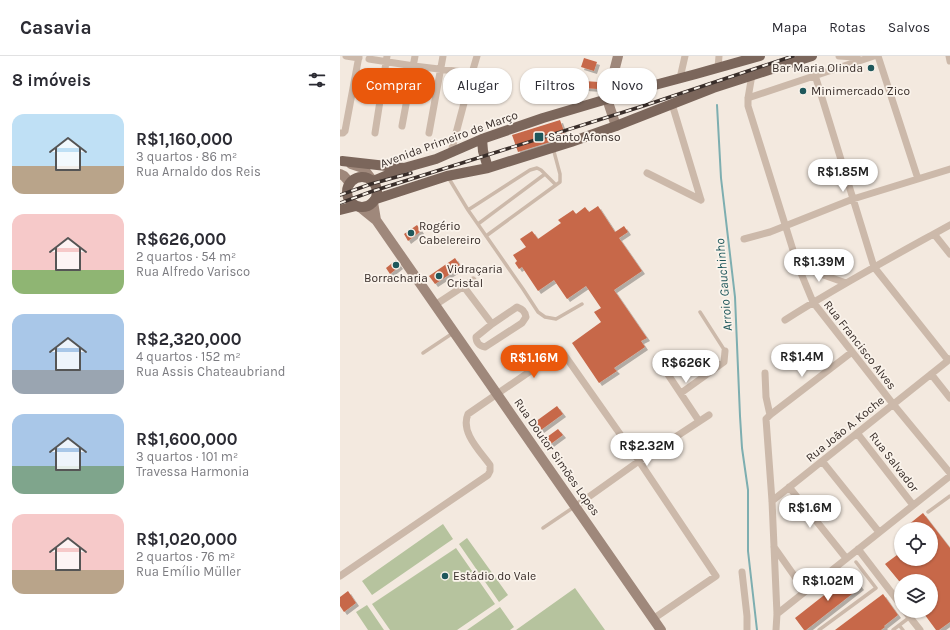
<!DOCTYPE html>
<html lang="pt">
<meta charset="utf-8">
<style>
body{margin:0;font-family:Karla,sans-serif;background:#f2f2f3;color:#2b2b33;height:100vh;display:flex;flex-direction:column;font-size:15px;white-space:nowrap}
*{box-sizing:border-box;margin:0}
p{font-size:13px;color:#7c7c81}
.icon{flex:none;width:22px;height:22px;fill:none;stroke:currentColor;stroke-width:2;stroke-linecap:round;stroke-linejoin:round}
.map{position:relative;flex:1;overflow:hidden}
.side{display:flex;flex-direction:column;background:#fff;width:340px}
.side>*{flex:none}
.banner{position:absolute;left:12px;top:12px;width:380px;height:36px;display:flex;gap:8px}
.controls{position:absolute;left:554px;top:466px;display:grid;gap:8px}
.controls a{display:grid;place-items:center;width:44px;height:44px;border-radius:50%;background:#fff;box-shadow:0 1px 3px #0004;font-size:20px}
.price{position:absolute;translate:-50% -34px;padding:0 9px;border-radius:14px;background:#fff;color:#222;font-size:13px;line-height:26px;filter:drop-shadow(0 1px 2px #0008)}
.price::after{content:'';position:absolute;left:50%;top:24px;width:12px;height:9px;margin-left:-6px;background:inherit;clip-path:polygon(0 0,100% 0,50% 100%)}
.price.active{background:#ea580c;color:#fff}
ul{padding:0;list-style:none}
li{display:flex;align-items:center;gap:12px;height:100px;padding:0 12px}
li span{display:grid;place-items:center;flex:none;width:112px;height:80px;border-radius:12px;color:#555}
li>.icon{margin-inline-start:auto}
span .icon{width:48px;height:48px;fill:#fffc;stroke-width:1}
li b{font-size:17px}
h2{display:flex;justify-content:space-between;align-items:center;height:48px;padding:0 12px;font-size:17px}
.pill{padding:0 14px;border-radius:16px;background:#fff;box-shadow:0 1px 3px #0004;font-size:14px;line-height:36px}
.pill.active{background:#ea580c;color:#fff}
header{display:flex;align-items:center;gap:24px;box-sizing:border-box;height:56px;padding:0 20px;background:#fff;border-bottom:1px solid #e1e1e2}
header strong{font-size:19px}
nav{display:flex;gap:22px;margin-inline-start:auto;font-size:14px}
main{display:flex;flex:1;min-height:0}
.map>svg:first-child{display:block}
</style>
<header>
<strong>Casavia</strong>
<nav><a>Mapa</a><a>Rotas</a><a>Salvos</a></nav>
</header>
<main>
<section class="side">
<h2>8 imóveis<svg class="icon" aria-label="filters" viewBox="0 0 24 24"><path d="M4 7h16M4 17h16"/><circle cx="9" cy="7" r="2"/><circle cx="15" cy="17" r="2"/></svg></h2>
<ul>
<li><span style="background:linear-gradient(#bfe0f5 65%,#b9a48a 0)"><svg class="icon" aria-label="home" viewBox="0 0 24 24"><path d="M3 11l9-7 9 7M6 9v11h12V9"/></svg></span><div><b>R$1,160,000</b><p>3 quartos · 86 m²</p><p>Rua Arnaldo dos Reis</p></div></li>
<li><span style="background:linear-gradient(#f6c9c9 70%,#8fb573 0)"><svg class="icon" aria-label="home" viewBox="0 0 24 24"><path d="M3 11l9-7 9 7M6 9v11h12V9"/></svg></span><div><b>R$626,000</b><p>2 quartos · 54 m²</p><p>Rua Alfredo Varisco</p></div></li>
<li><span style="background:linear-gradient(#a9c7e8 70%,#9aa5b1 0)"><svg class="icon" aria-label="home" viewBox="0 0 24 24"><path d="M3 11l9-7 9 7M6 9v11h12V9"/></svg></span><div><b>R$2,320,000</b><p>4 quartos · 152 m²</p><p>Rua Assis Chateaubriand</p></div></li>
<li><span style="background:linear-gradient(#a9c7e8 65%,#7fa58c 0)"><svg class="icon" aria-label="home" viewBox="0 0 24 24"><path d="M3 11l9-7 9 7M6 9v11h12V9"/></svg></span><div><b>R$1,600,000</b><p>3 quartos · 101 m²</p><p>Travessa Harmonia</p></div></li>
<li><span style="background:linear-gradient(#f6c9c9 70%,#b9a48a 0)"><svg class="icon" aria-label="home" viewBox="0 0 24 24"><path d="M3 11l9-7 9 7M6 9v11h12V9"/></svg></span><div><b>R$1,020,000</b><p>2 quartos · 76 m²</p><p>Rua Emílio Müller</p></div></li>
</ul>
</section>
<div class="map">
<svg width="610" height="574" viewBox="0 0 610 574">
<defs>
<filter id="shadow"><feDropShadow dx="3" dy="3" stdDeviation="0" flood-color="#0004"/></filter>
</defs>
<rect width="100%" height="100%" fill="#f3e9df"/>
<path fill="#b6c39e" d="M103,468L113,483L32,539L22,525Z
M127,482L168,539L159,546L119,488Z
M116,492L155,548L117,574H50L32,548Z
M235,532L265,574H176Z
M27,549L44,574H28L16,556Z
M160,551L174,571L170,574H127Z"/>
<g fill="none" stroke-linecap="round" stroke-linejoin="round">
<path stroke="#7daeb0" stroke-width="2" d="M377,49L381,122L395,241L400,360L402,392L408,434V495L417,574"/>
</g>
<path fill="#c76849" filter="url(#shadow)" d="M244,2L257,6L254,15L241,11Z
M244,25L259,26L258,33L244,32Z
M220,64L226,81L178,96L172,79Z
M258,150L275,176L284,170L288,176L279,182L302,215L274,234L307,282L301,285L305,291L274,312L277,315L259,327L232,287L261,266L254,256L261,252L246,230L227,243L214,224L198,235L182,211L179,213L175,207L177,205L173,199L186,191L180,183L192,175L198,183L221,167L218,164L233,154L236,158L245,151L249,156Z
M77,169L81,175L68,185L64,178Z
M115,202L121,211L95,228L89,220Z
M56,204L60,210L50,218L46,212Z
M217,350L223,358L201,374L195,366Z
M218,373L223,379L208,390L203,384Z
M583,457L610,492V566L599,574H596L582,555H591V525H559L545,508L561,496V503H591V473H563Z
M511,518L521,531L466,574H464L455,562Z
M8,535L16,547L4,556L0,550V541Z
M543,538L558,559L544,570L545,571L541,574H495Z"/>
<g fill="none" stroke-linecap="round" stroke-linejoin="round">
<path stroke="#ccb9aa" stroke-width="3.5" d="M108,121L128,154L183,233L198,256L205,261L216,263L242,248
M128,154L190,114L197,112L201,114L216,129
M138,168L205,118
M146,180L220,126V118L213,92
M360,256L385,295
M83,297L113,277
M588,456L610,440
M203,472L234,451
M559,569L563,574
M479,574L536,532L516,506
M553,574L570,561"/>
<path stroke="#ccb9aa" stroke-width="7" d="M6,0L19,2
M499,0L514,1L517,0
M538,0L578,123
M609,0L610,5
M29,3L74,10L132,17L111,96
M378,12L379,0
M132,17L137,0
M412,19L408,42V50L458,210L473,246L553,348L610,417
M475,19L534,211L608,304
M340,22L345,0
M408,42L534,0
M332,48L361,144
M62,70L75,0
M0,77H3L5,75L19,0
M35,77L47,0
M89,77L103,0
M307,117L361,144
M594,178L610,198
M404,183L430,176L513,143L610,113
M458,210L506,227
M124,231L152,268L177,251C182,253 185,255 186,261L182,267L145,291C139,290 136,286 136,281L152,268
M95,249L133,224
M445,264C498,230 554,200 610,169
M317,302L359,365
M425,317L426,341L430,359
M591,318L610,342
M341,337L384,306L385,295
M517,377L573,449
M482,405L539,476
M449,431L506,502
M432,445L610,303
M236,450L299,405L369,359
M434,491L465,535
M518,493L561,549
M402,516L407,560V574
M0,520L148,419L150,415V409C140,395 120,376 128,358L221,294L299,405L376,520L313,563
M565,555L580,574
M437,558L610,420
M436,574L437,558L432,445L426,363L430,359L512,296"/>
<path stroke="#9f887b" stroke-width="10" d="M276,70L267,43L278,0
M11,108L23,112L33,125
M0,118L4,120L10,127
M33,146L36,164
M20,151L36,164L321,574"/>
<path stroke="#7b665b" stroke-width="10" d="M142,83L143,95L148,112
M2,105L64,112
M7 136a15 15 0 1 1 30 0a15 15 0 1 1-30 0Z
M33,125L64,112L96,103L142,83L203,62L311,30L356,18L420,0
M36,143L107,120L148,112L231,86L276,70L373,32L472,0
M0,154L16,150"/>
<g stroke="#392e2a" stroke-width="3.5">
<path id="rail" d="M0,139L31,128L71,117
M0,147L33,135L303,50L453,0"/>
</g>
<use href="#rail" stroke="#faf3eb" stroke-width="2" stroke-dasharray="6" stroke-linecap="butt"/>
</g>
<g fill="#1e575b" stroke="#faf3eb" stroke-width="1.5">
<circle cx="531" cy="12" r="4"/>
<circle cx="463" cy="35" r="4"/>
<rect x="194" y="76" width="10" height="10" rx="2"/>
<circle cx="71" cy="177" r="4"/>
<circle cx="56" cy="209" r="4"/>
<circle cx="99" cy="220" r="4"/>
<circle cx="105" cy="520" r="4"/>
</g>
<g text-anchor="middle" stroke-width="3.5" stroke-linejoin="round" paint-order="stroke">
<g font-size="12" fill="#392e2a" stroke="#faf3eb" text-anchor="start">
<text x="523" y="16" text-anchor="end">Bar Maria Olinda</text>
<text x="471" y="39">Minimercado Zico</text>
<text x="208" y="85">Santo Afonso</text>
<text x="79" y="174">Rogério<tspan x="79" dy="14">Cabelereiro</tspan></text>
<text x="107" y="217">Vidraçaria<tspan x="107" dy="14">Cristal</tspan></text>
<text x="56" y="226" text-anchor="middle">Borracharia</text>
<text x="113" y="524">Estádio do Vale</text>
</g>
<g font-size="12" fill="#392e2a" stroke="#faf3eb">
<text transform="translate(109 83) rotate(-20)" y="4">Avenida Primeiro de Março</text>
<text transform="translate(520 289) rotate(52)" y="4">Rua Francisco Alves</text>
<text transform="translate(505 373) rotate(-39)" y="4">Rua João A. Koche</text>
<text transform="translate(217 401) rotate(55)" y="4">Rua Doutor Simões Lopes</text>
<text transform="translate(554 406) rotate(52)" y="4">Rua Salvador</text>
</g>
<g font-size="13" font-style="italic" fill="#1e575b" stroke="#faf3eb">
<text transform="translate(383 229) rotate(-95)" y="5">Arroio Gauchinho</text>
</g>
</g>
</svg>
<div class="controls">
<a><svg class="icon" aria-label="locate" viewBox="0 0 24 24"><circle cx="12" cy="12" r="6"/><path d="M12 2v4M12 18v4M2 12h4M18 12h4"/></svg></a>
<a><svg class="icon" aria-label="layers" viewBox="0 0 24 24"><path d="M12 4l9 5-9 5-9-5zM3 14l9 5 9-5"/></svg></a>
</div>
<b class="price" style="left:503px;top:137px">R$1.85M</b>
<b class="price" style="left:479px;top:227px">R$1.39M</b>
<b class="price" style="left:462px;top:322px">R$1.4M</b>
<b class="price active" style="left:194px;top:323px">R$1.16M</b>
<b class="price" style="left:346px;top:328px">R$626K</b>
<b class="price" style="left:307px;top:411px">R$2.32M</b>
<b class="price" style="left:470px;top:473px">R$1.6M</b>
<b class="price" style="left:488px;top:546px">R$1.02M</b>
<div class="banner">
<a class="pill active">Comprar</a>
<a class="pill">Alugar</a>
<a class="pill">Filtros</a>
<a class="pill">Novo</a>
</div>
</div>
</main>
